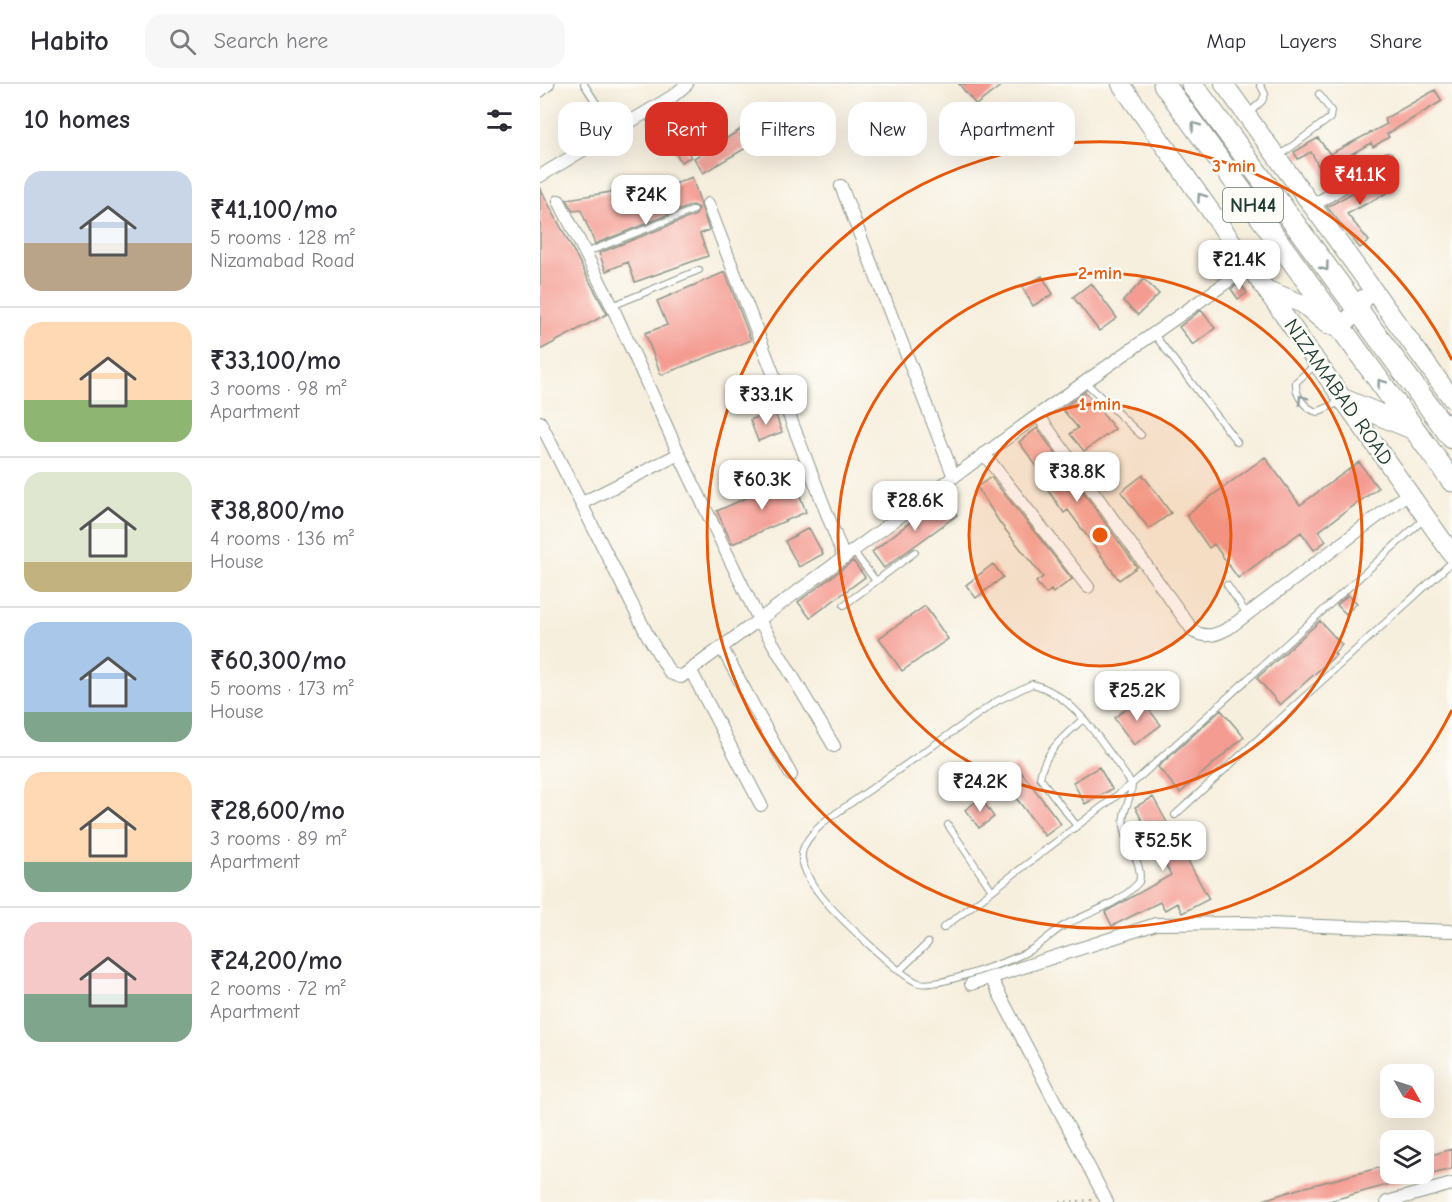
<!DOCTYPE html>
<meta charset="utf-8">
<style>
body{margin:0;font-family:"Comic Neue",sans-serif;background:#f7f7f7;color:#2b2b33;height:100vh;display:flex;flex-direction:column;font-size:22px;white-space:nowrap}
*{box-sizing:border-box;margin:0}
p{font-size:20px;color:#7c7c81}
.icon{flex:none;width:33px;height:33px;fill:none;stroke:currentColor;stroke-width:2;stroke-linecap:round;stroke-linejoin:round}
.map{position:relative;flex:1;overflow:hidden}
.panel{display:flex;flex-direction:column;background:#fff;width:540px}
.panel>*{flex:none}
.guide{position:absolute;left:18px;top:18px;width:570px;height:54px;display:flex;gap:12px}
.needle{width:39px;rotate:129deg}
.controls{position:absolute;left:840px;top:980px;display:grid;gap:12px}
.controls a{display:grid;place-items:center;width:54px;height:54px;border-radius:12px;background:#fff;box-shadow:0 6px 24px #0002;font-size:30px}
.price{position:absolute;translate:-50% -51px;padding:0 14px;border-radius:12px;background:#fff;color:#222;font-size:20px;line-height:39px;filter:drop-shadow(0 2px 3px #0008)}
.price::after{content:'';position:absolute;left:50%;top:36px;width:18px;height:14px;margin-left:-9px;background:inherit;clip-path:polygon(0 0,100% 0,50% 100%)}
.price.on{background:#d93025;color:#fff}
ul{padding:0;list-style:none}
li{display:flex;align-items:center;gap:18px;height:150px;padding:0 24px}
li+li{border-top:2px solid #e1e1e2}
li span{display:grid;place-items:center;flex:none;width:168px;height:120px;border-radius:18px;color:#555}
li>.icon{margin-inline-start:auto}
span .icon{width:72px;height:72px;fill:#fffc;stroke-width:1}
li b{font-size:26px}
h2{display:flex;justify-content:space-between;align-items:center;height:72px;padding:0 24px;font-size:26px}
.tag{padding:0 21px;border-radius:18px;background:#fff;box-shadow:0 6px 24px #0002;font-size:21px;line-height:54px}
.tag.on{background:#d93025;color:#fff}
header{display:flex;align-items:center;gap:36px;box-sizing:border-box;height:84px;padding:0 30px;background:#fff;border-bottom:2px solid #e1e1e2}
header strong{font-size:28px}
nav{display:flex;gap:33px;margin-inline-start:auto;font-size:21px}
.search{width:420px;height:54px;background:#f7f7f7;display:flex;align-items:center;gap:15px;box-sizing:border-box;padding:0 21px;border-radius:18px;color:#7c7c81;font-size:22px}
main{display:flex;flex:1;min-height:0}
.map>svg:first-child{display:block}
</style>
<header>
<strong>Habito</strong>
<div class="search"><svg class="icon" aria-label="search" viewBox="0 0 24 24"><circle cx="10" cy="10" r="6"/><path d="M15 15l6 6"/></svg>Search here</div>
<nav><a>Map</a><a>Layers</a><a>Share</a></nav>
</header>
<main>
<section class="panel">
<h2>10 homes<svg class="icon" aria-label="filters" viewBox="0 0 24 24"><path d="M4 7h16M4 17h16"/><circle cx="9" cy="7" r="2"/><circle cx="15" cy="17" r="2"/></svg></h2>
<ul>
<li><span style="background:linear-gradient(#c9d6e8 60%,#b9a48a 0)"><svg class="icon" aria-label="home" viewBox="0 0 24 24"><path d="M3 11l9-7 9 7M6 9v11h12V9"/></svg></span><div><b>₹41,100/mo</b><p>5 rooms · 128 m²</p><p>Nizamabad Road</p></div></li>
<li><span style="background:linear-gradient(#ffd9b3 65%,#8fb573 0)"><svg class="icon" aria-label="home" viewBox="0 0 24 24"><path d="M3 11l9-7 9 7M6 9v11h12V9"/></svg></span><div><b>₹33,100/mo</b><p>3 rooms · 98 m²</p><p>Apartment</p></div></li>
<li><span style="background:linear-gradient(#dfe7d0 75%,#c2b280 0)"><svg class="icon" aria-label="home" viewBox="0 0 24 24"><path d="M3 11l9-7 9 7M6 9v11h12V9"/></svg></span><div><b>₹38,800/mo</b><p>4 rooms · 136 m²</p><p>House</p></div></li>
<li><span style="background:linear-gradient(#a9c7e8 75%,#7fa58c 0)"><svg class="icon" aria-label="home" viewBox="0 0 24 24"><path d="M3 11l9-7 9 7M6 9v11h12V9"/></svg></span><div><b>₹60,300/mo</b><p>5 rooms · 173 m²</p><p>House</p></div></li>
<li><span style="background:linear-gradient(#ffd9b3 75%,#7fa58c 0)"><svg class="icon" aria-label="home" viewBox="0 0 24 24"><path d="M3 11l9-7 9 7M6 9v11h12V9"/></svg></span><div><b>₹28,600/mo</b><p>3 rooms · 89 m²</p><p>Apartment</p></div></li>
<li><span style="background:linear-gradient(#f6c9c9 60%,#7fa58c 0)"><svg class="icon" aria-label="home" viewBox="0 0 24 24"><path d="M3 11l9-7 9 7M6 9v11h12V9"/></svg></span><div><b>₹24,200/mo</b><p>2 rooms · 72 m²</p><p>Apartment</p></div></li>
</ul>
</section>
<div class="map">
<svg width="912" height="1118" viewBox="0 0 912 1118">
<rect width="100%" height="100%" fill="#fdfcf7"/>
<filter id="ink" filterUnits="userSpaceOnUse"><feTurbulence type="fractalNoise" baseFrequency=".0167" numOctaves="2"/><feDisplacementMap in="SourceGraphic" scale="12" xChannelSelector="R" yChannelSelector="G"/><feConvolveMatrix kernelMatrix="1 2 1 2 8 2 1 2 1" color-interpolation-filters="sRGB"/></filter>
<filter id="wash" filterUnits="userSpaceOnUse"><feTurbulence type="fractalNoise" baseFrequency=".008" numOctaves="4" result="noise"/><feDisplacementMap in="SourceGraphic" scale="24" xChannelSelector="R" yChannelSelector="G"/><feGaussianBlur stdDeviation="1.35" result="paint"/><feColorMatrix in="noise" values="0 0 0 0 0 0 0 0 0 0 0 0 0 0 0 0 0 1.4 0 .05"/><feComposite in="paint" operator="in"/></filter>
<g filter="url(#wash)">
<rect width="100%" height="100%" fill="#f7efde"/>
<g id="blocks">
<path fill="#f49b92" d="M419,0H463L436,21Z
M895,6L902,17L847,50L849,53L833,63L831,59L795,79L803,93L789,102L771,68L758,75L754,68L778,54L790,70L847,40L844,35Z
M124,27L151,73L141,78L128,56L121,60L107,37Z
M208,41L218,57L163,89L154,74Z
M848,89L856,104L807,130L829,157L820,164L787,123Z
M152,93L169,146L160,150L168,172L95,198L88,178L66,187L59,169L156,131L159,124L152,121L55,160L41,126L33,127L27,115L77,107L78,96L114,99L113,109Z
M0,104L67,230L0,266Z
M185,188L211,256L121,291L105,249L127,241L117,217Z
M502,192L513,210L493,222L482,203Z
M604,195L619,210L598,231L583,217Z
M551,199L577,234L559,247L533,213Z
M700,199L707,209L698,215L691,205Z
M661,226L675,244L653,261L639,243Z
M545,308L575,345L544,367L530,350L538,344L522,325Z
M234,326L242,348L218,357L210,336Z
M497,344L597,483L579,496L528,426L524,429L512,412L499,395L503,391L479,358Z
M725,373L760,421L819,378L838,404L779,447L786,457L774,466L761,448L698,494L674,460L669,464L646,431Z
M603,391L631,429L609,445L581,408Z
M253,393L266,428L192,460L177,427Z
M451,393L532,495L513,509L511,506L506,510L496,498L503,493L460,439L437,403Z
M402,413L417,431L344,484L332,468Z
M269,444L283,470L259,483L245,457Z
M313,477L325,493L270,534L258,518Z
M453,480L463,493L436,514L426,501Z
M808,511L817,519L806,530L797,521Z
M385,522L408,555L362,587L339,554Z
M780,537L802,561L794,569L796,571L740,621L717,594Z
M600,614L621,641L594,661L574,634Z
M681,626L704,653L640,709L618,683Z
M476,681L521,740L505,752L460,693Z
M559,683L572,705L545,720L533,698Z
M613,713L669,815L642,829L637,819L625,826L620,818L572,842L565,828L631,791L595,723Z
M441,714L454,733L439,744L425,726Z
M912,1065V1085L884,1092V1073Z
M850,1081V1089H883V1091L786,1118H723V1116L758,1105Z"/>
</g>
</g>
<g filter="url(#ink)">
<use href="#blocks" fill-opacity="0" stroke="#8b9689" stroke-width="1.5"/>
<g fill="none" stroke-linecap="round" stroke-linejoin="round">
<g stroke="#8b9689" stroke-width="8">
<path id="service" d="M44,0L74,47
M708,30L722,17L725,10L720,0
M739,72L790,34L791,27L779,10
M45,169L154,126
M72,222L159,186
M613,249L697,358
M775,281L756,298C755,311 764,324 777,328L800,318
M545,298L601,351
M313,467L336,497
M687,501L707,530
M304,521L375,468
M492,600C536,610 566,666 592,700C592,715 581,727 584,742C586,760 604,781 599,798C580,820 550,828 525,841C513,848 504,858 492,865C474,876 398,904 379,899C361,894 290,825 278,808C271,800 264,786 262,775C260,760 275,747 285,737L457,617Z
M635,731L912,478
M408,741L451,805
M536,741L500,694C504,668 524,652 543,635
M403,844L592,700L885,434
M359,887L388,859"/>
</g>
<g stroke="#8b9689" stroke-width="14">
<path id="minor" d="M0,7L8,0
M0,92L133,12L147,0
M301,102L414,393
M19,117L72,222L139,370L219,536L294,662
M168,120L304,474
M771,123L848,74
M498,331L654,548C668,554 676,551 689,544L870,408
M0,338L108,552L130,589L141,593L498,331L741,160
M444,370L548,503
M42,419L139,370
M182,564L251,691
M151,587L221,721
M451,894L567,1118
M431,900L616,840L706,839L912,847
M847,1118L912,1100"/>
</g>
<g stroke="#8b9689" stroke-width="20">
<path id="secondary" d="M581,0L912,470
M684,0L912,315
M727,206L763,220L788,241L800,242L818,228L823,215"/>
</g>
<g stroke="#8b9689" stroke-width="23">
<path id="trunk" d="M624,0L912,397
M652,0L912,354
M804,316L874,345"/>
</g>
<path stroke="#8b9689" stroke-width="2" stroke-dasharray="1.5 4.5" stroke-linecap="butt" d="M520,1118L553,1116"/>
<use href="#service" stroke="#fff" stroke-width="6"/>
<use href="#minor" stroke="#fff" stroke-width="12"/>
<use href="#secondary" stroke="#fff" stroke-width="18"/>
<use href="#trunk" stroke="#fff" stroke-width="21"/>
</g>
<defs><path id="oneway-chevron" d="M-2-3.5L2.5 0L-2 3.5" fill="none" stroke-width="1.6" stroke-linecap="round" stroke-linejoin="round" transform="scale(1.5)"/></defs>
<g stroke="#8f9e9a">
<use href="#oneway-chevron" transform="translate(655 42) rotate(-126)"/>
<use href="#oneway-chevron" transform="translate(661 113) rotate(-125)"/>
<use href="#oneway-chevron" transform="translate(785 183) rotate(54)"/>
<use href="#oneway-chevron" transform="translate(841 299) rotate(-126)"/>
<use href="#oneway-chevron" transform="translate(762 315) rotate(-125)"/>
</g>
</g>
<circle cx="560" cy="451" r="131" fill="#e8590c" fill-opacity=".12"/>
<g fill="none" stroke="#e8590c" stroke-width="3">
<circle cx="560" cy="451" r="131"/>
<circle cx="560" cy="451" r="262"/>
<path d="M912 626A393 393 0 1 1 912 276"/>
</g>
<g text-anchor="middle" stroke-width="5" stroke-linejoin="round" paint-order="stroke">
<rect fill="#fdfcf7" stroke="#62766e" stroke-width="1.5" x="683" y="104" width="60" height="34" rx="4.5"/>
<g font-size="20" font-weight="bold" fill="#1f3d34">
<text x="713" y="128">NH44</text>
</g>
<g font-size="21" fill="#1f3d34" stroke="#fdfcf7">
<text transform="translate(799 308) rotate(55)" y="7">NIZAMABAD ROAD</text>
</g>
</g>
<circle cx="560" cy="451" r="9" fill="#e8590c" stroke="#fdfcf7" stroke-width="3"/>
<g font-size="18" text-anchor="middle" font-weight="bold" fill="#e8590c" stroke="#fdfcf7" stroke-width="5" stroke-linejoin="round" paint-order="stroke">
<text x="694" y="88">3 min</text>
<text x="560" y="195">2 min</text>
<text x="560" y="326">1 min</text>
</g>
</svg>
<div class="controls">
<a><svg class="needle" viewBox="-14 -14 28 28"><path d="M0-13l5 13h-10z" fill="#e53935"/><path d="M0 13l5-13h-10z" fill="#7c7c81"/></svg></a>
<a><svg class="icon" aria-label="layers" viewBox="0 0 24 24"><path d="M12 4l9 5-9 5-9-5zM3 14l9 5 9-5"/></svg></a>
</div>
<b class="price on" style="left:820px;top:122px">₹41.1K</b>
<b class="price" style="left:106px;top:142px">₹24K</b>
<b class="price" style="left:699px;top:207px">₹21.4K</b>
<b class="price" style="left:226px;top:342px">₹33.1K</b>
<b class="price" style="left:537px;top:419px">₹38.8K</b>
<b class="price" style="left:222px;top:427px">₹60.3K</b>
<b class="price" style="left:375px;top:448px">₹28.6K</b>
<b class="price" style="left:597px;top:638px">₹25.2K</b>
<b class="price" style="left:440px;top:729px">₹24.2K</b>
<b class="price" style="left:623px;top:788px">₹52.5K</b>
<div class="guide">
<a class="tag">Buy</a>
<a class="tag on">Rent</a>
<a class="tag">Filters</a>
<a class="tag">New</a>
<a class="tag">Apartment</a>
</div>
</div>
</main>
